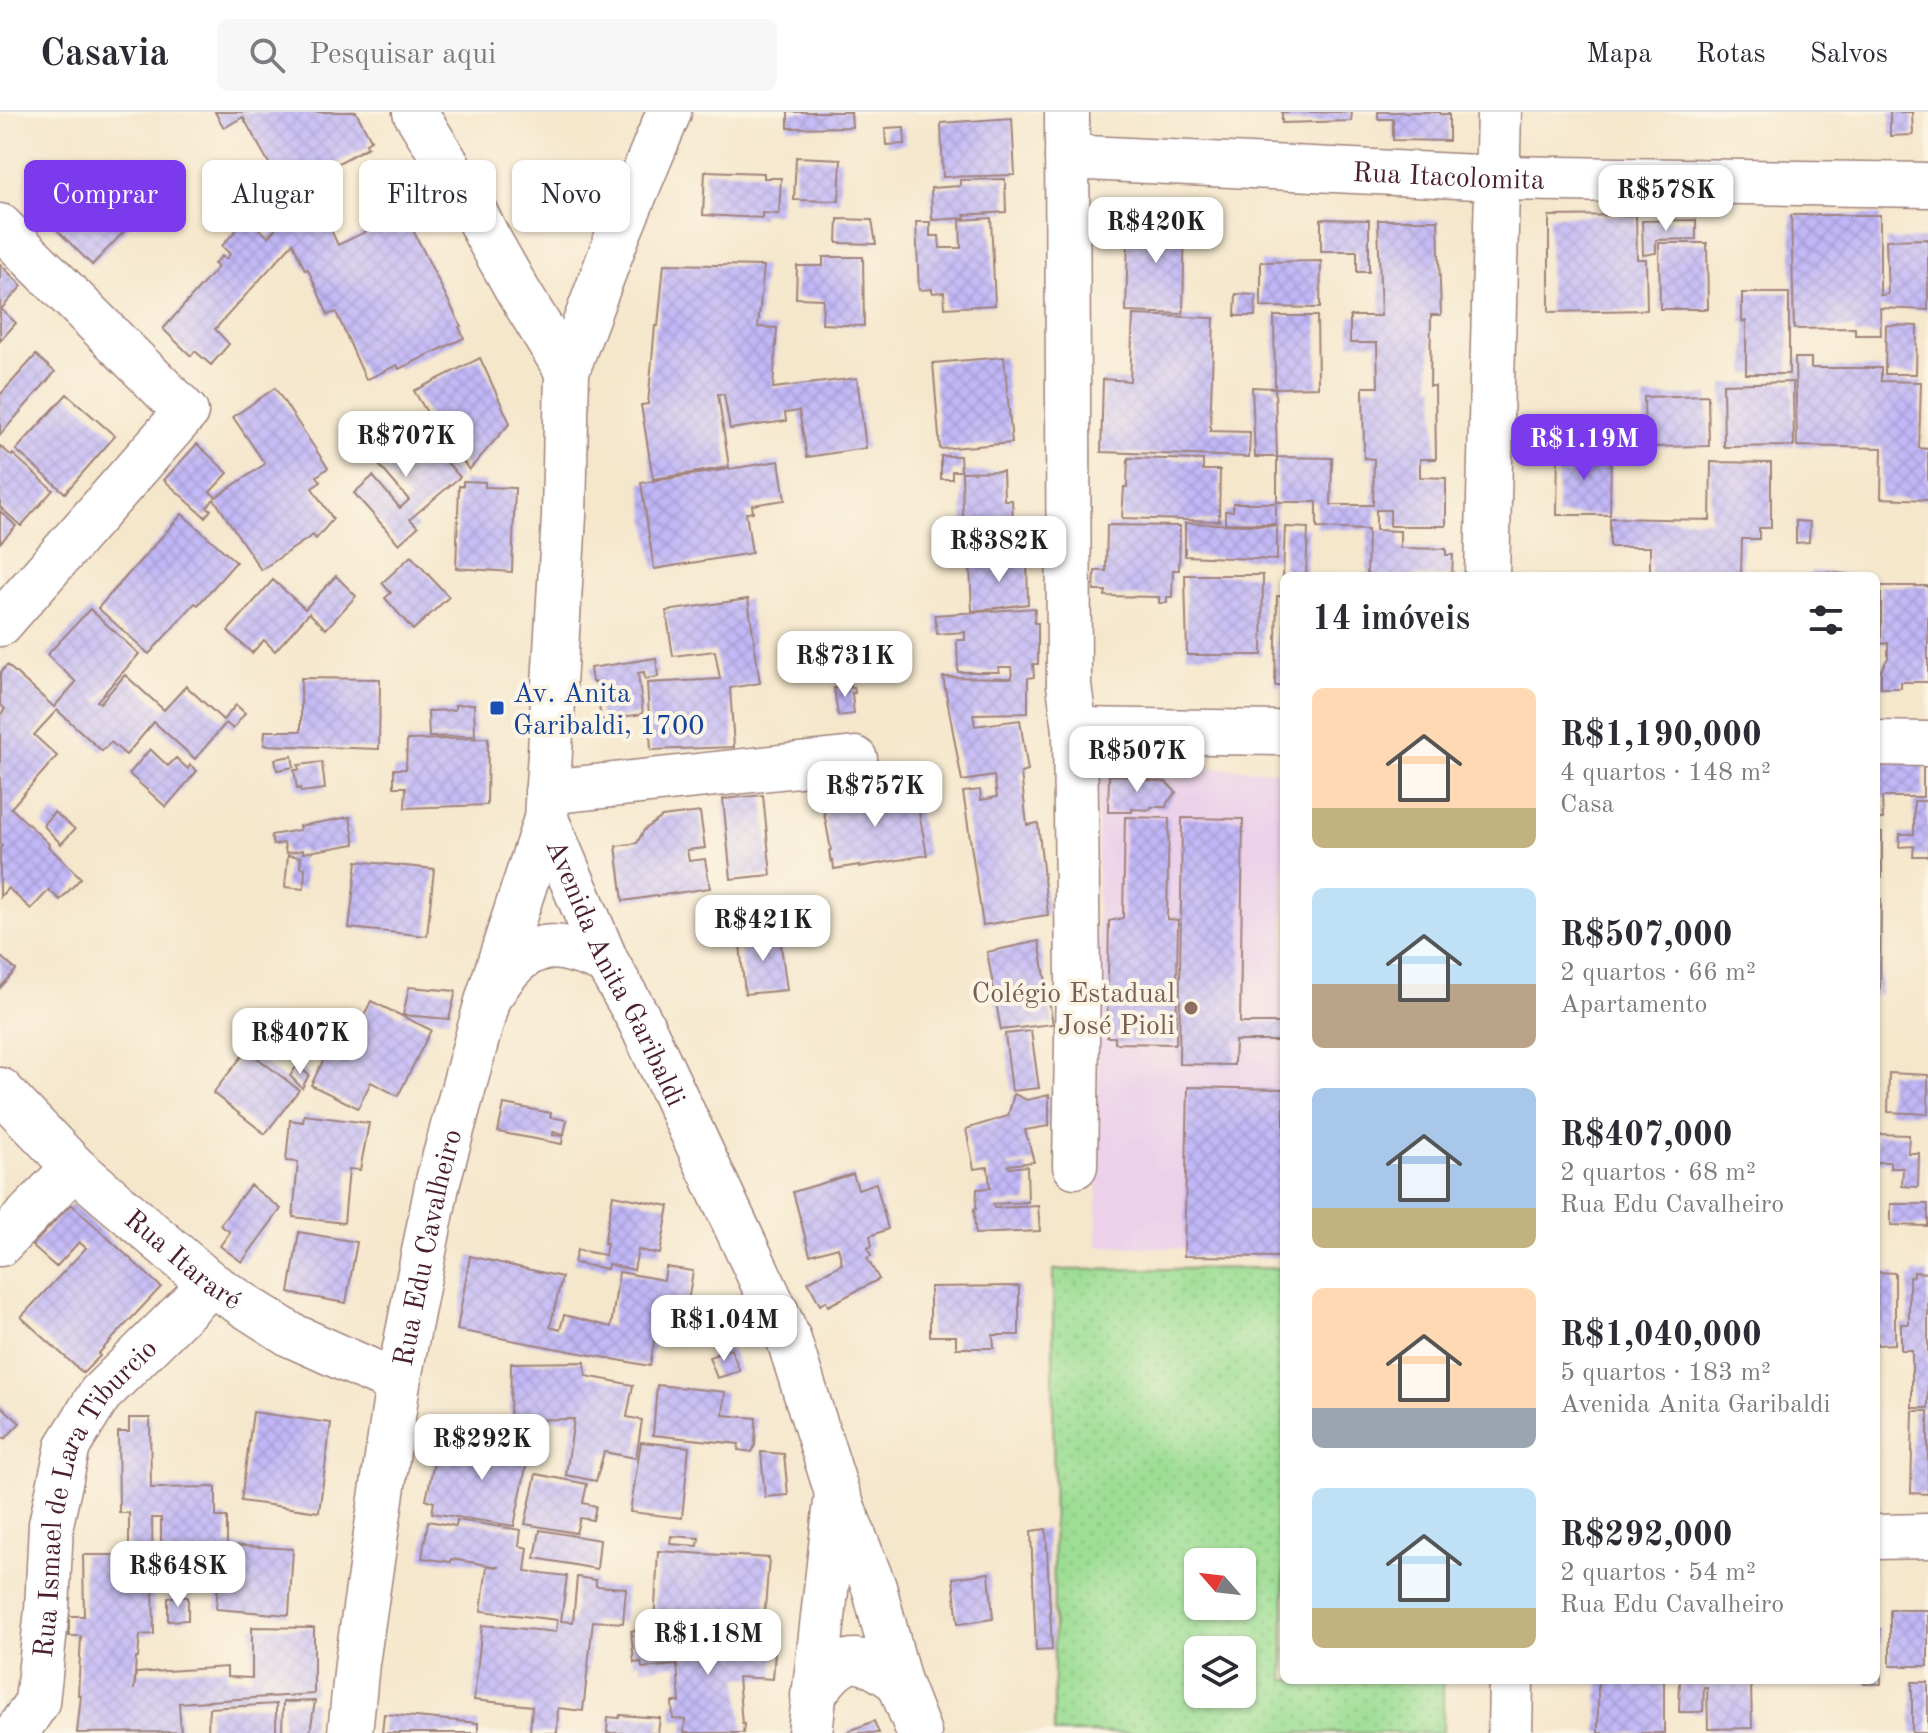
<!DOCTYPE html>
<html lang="pt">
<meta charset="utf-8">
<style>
body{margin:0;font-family:"Old Standard TT",serif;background:#f7f7f7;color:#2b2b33;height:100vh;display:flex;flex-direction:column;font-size:30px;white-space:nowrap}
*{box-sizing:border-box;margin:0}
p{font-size:26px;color:#7c7c81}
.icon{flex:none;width:44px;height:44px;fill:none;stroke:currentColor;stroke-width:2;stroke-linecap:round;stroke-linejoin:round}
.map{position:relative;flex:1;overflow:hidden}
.details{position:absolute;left:1280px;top:460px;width:600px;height:1112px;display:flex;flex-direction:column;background:#fff;border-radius:12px;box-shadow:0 2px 6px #0004}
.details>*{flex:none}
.top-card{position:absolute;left:24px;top:48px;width:760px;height:72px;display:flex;gap:16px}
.needle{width:52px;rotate:298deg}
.fabs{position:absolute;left:1184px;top:1436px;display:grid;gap:16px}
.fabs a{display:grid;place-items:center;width:72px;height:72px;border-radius:12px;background:#fff;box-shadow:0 2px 6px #0004;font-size:40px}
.price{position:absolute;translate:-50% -68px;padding:0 18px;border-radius:16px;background:#fff;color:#222;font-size:26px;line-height:52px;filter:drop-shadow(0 2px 4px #0008)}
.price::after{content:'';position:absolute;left:50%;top:48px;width:24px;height:18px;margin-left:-12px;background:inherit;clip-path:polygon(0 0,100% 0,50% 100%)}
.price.on{background:#7c3aed;color:#fff}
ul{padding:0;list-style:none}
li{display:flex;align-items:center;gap:24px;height:200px;padding:0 32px}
li span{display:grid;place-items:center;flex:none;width:224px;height:160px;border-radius:12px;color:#555}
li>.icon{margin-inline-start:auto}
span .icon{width:96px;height:96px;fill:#fffc;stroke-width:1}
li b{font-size:34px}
h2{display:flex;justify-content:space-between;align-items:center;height:96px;padding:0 32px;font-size:34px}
.tag{padding:0 28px;border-radius:12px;background:#fff;box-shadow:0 2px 6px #0004;font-size:28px;line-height:72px}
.tag.on{background:#7c3aed;color:#fff}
header{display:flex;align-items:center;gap:48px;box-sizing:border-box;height:112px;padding:0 40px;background:#fff;border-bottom:2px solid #e1e1e2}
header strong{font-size:38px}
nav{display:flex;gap:44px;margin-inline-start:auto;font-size:28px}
.search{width:560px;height:72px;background:#f7f7f7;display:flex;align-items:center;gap:20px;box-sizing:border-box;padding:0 28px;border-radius:12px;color:#7c7c81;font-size:30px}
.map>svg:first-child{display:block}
</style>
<header>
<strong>Casavia</strong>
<div class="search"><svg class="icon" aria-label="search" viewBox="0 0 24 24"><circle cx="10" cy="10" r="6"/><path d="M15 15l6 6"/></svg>Pesquisar aqui</div>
<nav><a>Mapa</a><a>Rotas</a><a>Salvos</a></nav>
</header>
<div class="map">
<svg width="1928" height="1621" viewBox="0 0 1928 1621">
<defs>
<pattern id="park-dots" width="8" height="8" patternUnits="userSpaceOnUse" patternTransform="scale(2)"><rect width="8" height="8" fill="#9dde94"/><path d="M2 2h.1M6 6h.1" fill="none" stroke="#89be80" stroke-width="1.8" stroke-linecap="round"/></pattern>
<pattern id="building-cross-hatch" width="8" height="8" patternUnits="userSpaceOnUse" patternTransform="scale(2)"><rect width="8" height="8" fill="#c1b7f7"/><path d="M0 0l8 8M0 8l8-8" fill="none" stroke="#a79dd4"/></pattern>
</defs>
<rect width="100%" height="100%" fill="#fcf5e5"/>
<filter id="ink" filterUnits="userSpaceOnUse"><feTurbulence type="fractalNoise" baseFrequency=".0125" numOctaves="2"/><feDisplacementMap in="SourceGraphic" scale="16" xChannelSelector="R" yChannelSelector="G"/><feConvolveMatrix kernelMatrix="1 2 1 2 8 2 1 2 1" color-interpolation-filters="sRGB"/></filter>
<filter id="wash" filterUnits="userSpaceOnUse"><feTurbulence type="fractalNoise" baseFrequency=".006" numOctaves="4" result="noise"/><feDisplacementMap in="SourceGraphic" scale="32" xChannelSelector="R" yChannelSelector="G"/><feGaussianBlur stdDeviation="1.8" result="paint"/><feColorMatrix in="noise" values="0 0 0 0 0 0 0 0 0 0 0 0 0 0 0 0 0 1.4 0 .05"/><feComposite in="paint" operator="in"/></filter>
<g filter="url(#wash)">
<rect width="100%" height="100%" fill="#f5e7cc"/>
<path fill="#ecd1e9" d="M1098,650L1284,659V1139L1097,1134Z"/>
<path fill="url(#park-dots)" stroke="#747e60" stroke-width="2" fill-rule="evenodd" d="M1284,1156V1568H1443V1621H1054L1053,1158ZM1198,1450H1242V1494H1198ZM1198,1538H1242V1582H1198Z"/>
<g id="blocks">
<path fill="url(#building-cross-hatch)" d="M215,0H356L371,28L366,31L368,35L285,80L243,5L224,16Z
M788,0H851L852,15L788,16Z
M1282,0H1352L1351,9L1282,11Z
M1378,0H1440V2H1449V29L1393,28V7H1378Z
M1890,0H1912L1913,23L1890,24Z
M1012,6L1015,63L943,65L941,11Z
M904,15L905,32L886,33L885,16Z
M796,45L841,47L839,89L794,88Z
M80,52L135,108L92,153L36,97Z
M705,59L764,61V66H781L779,102L762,101V106L703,103Z
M1005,67L1006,100L964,103L965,106L932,108L931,76L960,74V68Z
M298,91L316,106L322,99L338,133L394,106L409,110L461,214L459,215L464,226L399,257L397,253L366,268L336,200L328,203L308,157L305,158L293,131L215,217L229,232L211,253L195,239L191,244L163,217L218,155L214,152L222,144L226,147L230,142L222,134L247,106L268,125Z
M1133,102L1185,104L1183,202L1126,200L1128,123L1138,124V116H1133Z
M1636,103L1637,147H1646L1647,198L1549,200V104Z
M1791,103H1880V183L1888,182L1886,128L1928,127V198L1880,196L1881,223H1855V216L1794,217Z
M991,106L995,193L945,196L944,180L932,181V177L919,178L916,110H930V124H939L940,136H961L960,108Z
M838,107L872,108L876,132L837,131Z
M1321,107L1369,108V160H1357V139H1321Z
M1378,108H1438L1441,203H1431L1430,274H1435L1436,347H1420V365L1446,366V414H1390V398H1376V418L1400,419V436L1446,437V443H1453L1452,464H1367L1368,418L1317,416V390H1277V345L1332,346L1331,393H1373L1374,347L1364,346L1363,275H1378L1377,231H1350V204H1381Z
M1696,108V127L1656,128V141L1643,143L1642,109Z
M1659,131H1707L1708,197H1660Z
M823,145H863L864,214L822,212L823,187L796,186L797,154H823Z
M1321,149L1320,196L1261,195V150Z
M0,152L22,174L1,197L16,211L0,229Z
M664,152L764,154L758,215L777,216L773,276L857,266L866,336L807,345L799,299L785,301L786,309L730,317L724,282H718L729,355L653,367L641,293L648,292L655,214H658Z
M1742,181H1789V262H1746V209L1742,210Z
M1236,182L1256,183L1255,204H1235Z
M1133,203L1214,206L1210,319L1250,320L1249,345L1101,340L1103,267L1130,269Z
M1274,204H1317L1318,275L1275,276L1277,345H1255L1252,275L1275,276Z
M1886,213L1917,214L1916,262H1885Z
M36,243L55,260L0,323V283Z
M1004,245L1012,331L940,337L933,251Z
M480,246L510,311L469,358L457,340L453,343L414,279Z
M1795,246H1811V256H1881V269L1921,270L1919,336L1928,337V388L1881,386L1882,336L1797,334Z
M1793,270L1794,334L1724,335L1723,272Z
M275,276L328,356L317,364L321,370L312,376L333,407L316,427L313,423L261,458L214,387L207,395L211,398L205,405L164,368L197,332L228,361L210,380L216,385L265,352L233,305Z
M67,282L115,324L65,381L16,338Z
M1708,283L1709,334L1645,335L1644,285Z
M407,306L460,365L410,407L418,415L399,432L354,381L373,364L400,396L409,388L368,340Z
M0,334L12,344L13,342L53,378L21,414L0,395Z
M1558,337H1611L1610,403H1557Z
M941,344H960L961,359H952V367H941Z
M1128,346L1203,348V358H1220L1219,409L1122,406L1124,375H1127Z
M779,349L785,388L752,393L753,400L746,401L752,441L654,457L641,371Z
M1711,350L1771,351V416H1759V427H1742L1741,464H1650V435H1610V406L1710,408Z
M1003,359L1004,388H1012L1013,408L963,410L962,360Z
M463,369L485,370V375L515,376L512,460L456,456L459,374H463Z
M1233,391H1276V412L1225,411V399H1233Z
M0,399L16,414L0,431Z
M182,402L236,450L198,493L195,491L149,542L98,496Z
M1796,409L1810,410L1809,430L1796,431Z
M1185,411L1277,414V448L1185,444Z
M1107,413L1180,414L1179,458H1173L1172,485H1167V491H1159V485L1105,484L1106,479H1094L1095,459H1106Z
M1285,415L1308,416L1306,464H1283Z
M411,444L449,485L413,518L385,486L391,481L382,471Z
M1027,446L1028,492L972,499L970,452Z
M1811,459L1845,462V464H1811Z
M1185,463H1263L1262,543H1187Z
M336,464L356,484L326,517L309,501L275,539L264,528L252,541L228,519L273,468L305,497Z
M1881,474H1928V570H1901V576H1881V558L1888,546V531L1881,532Z
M1277,484H1284V574H1275Z
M748,487L760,571L730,576L734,635L651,638L647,571L720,567L715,539L673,544L666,499Z
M1035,496L1034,511H1038V552H1033L1034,565L1028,566V601L973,602L975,614L1020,608L1028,659L1021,661L1027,713L1038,711L1048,803L983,813L963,680L980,678L981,688L997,685L994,664L962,669L943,565L1012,566L1011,555H998L999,560H958L957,528H965V520L937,522L935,503Z
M90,497L139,542L97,589L100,591L125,563L164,598L186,574L223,608L236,593L245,601L233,617L226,611L195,647L154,610L126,643L111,630L102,639L57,598L34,623L57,644L11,696L49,732L48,734L81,766L60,788L49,778L31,797L8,776L0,785V736L2,734L0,732V603L5,597L0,592V561L7,553L54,595L76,570L47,543Z
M656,546L658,565L645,567L644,560L638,561L643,602L601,608L596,570H592L590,556Z
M301,566L380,567L379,637L264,633L265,619H301Z
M851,571V576L854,575L855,581H852L854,602L838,604L834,576H838V573Z
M474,592L475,624L429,625L428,599L455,598V593Z
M488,626L487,693L405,696L406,675H394V657H406L407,628Z
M150,637L168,654L176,646L188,657L190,653L197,659L166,695L129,662Z
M292,644L294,655L277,658L275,647Z
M1883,649H1923V685H1882L1883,707H1876V653L1882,654Z
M322,650L325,677L301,680L300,676L297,677L294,658H299L298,653Z
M1109,663L1133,664V666L1166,670L1176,680L1167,691L1166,695H1151L1150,698L1132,697V700H1108Z
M914,673L927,743L859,755V753L834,757L833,748L831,749L829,739L831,738L823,695L847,691V686Z
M763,683L771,763L731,767L723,687Z
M1914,689H1928V744H1913L1914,734L1899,735L1900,722H1914Z
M54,700L75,717L61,732L43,713Z
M700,700L705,736L687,738L689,749L705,747L710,776L623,789L616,734L637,731L644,718L662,705Z
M350,705L355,732L303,741V738L286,741L284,731L273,733L271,723L300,718L299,714Z
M1125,705L1169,706L1167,807L1178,808L1176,932L1115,931V925H1107L1109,809L1123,806Z
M1182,706L1243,707L1240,911H1284V929H1235L1234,953L1179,952Z
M1876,720H1882V765H1876Z
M288,743L301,745L300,755L305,756L304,777L285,775Z
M357,749L434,757L427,824L349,816Z
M1876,787H1881L1880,883H1876Z
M779,819L787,878L745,882L739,823Z
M1039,829L1053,912L1001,918L987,840Z
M0,844L16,858L0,876Z
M409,875L456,879L449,907L403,903Z
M371,889L431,918L398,984L371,970L358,996L311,973L334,927L349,934Z
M1031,919L1039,976L1012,979L1005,922Z
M247,938L299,978L265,1022L213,981Z
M297,954L309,963L302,976L290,964Z
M1889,961L1928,963V1002L1888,1000Z
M1188,975L1284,977V1145L1184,1144Z
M1014,982L1027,988L1049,983V1014L1025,1018L1034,1050L1008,1053L1009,1056L1027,1054L1028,1090L993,1092L994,1096L1038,1094L1040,1119L975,1122L974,1097H976L977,1077L990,1076L988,1055L974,1057L966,1017L1008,1004Z
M504,992L551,1001L550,1005L567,1008L564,1022L553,1020V1023L563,1024L562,1032L498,1020Z
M304,1003L369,1011L360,1058L349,1057L344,1111L293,1105L298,1050L286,1049L290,1008L303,1010Z
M1876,1022L1909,1023L1908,1041H1919L1918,1075L1902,1074L1903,1056H1890V1050H1876Z
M853,1062L858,1077L876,1071L888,1117L870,1124L872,1134L868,1136L871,1144L867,1146L879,1167L828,1194L826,1189L820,1193L808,1170L842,1152L838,1135L810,1143L793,1080Z
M250,1073L281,1097L242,1150L220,1134L230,1120L220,1113Z
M613,1083L669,1094L660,1142L638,1138L634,1158L608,1152L607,1157L574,1151L577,1138L605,1143L607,1131H604Z
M71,1092L161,1175L98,1242L100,1244L83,1261L21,1205L86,1136L79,1130L56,1155L32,1134Z
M1891,1092H1928V1114L1891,1113Z
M299,1120L357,1130L346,1191L289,1181Z
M470,1144L562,1165L550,1215L560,1218L564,1203L611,1215L619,1160L664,1168L666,1155L693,1159L685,1208L658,1203L650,1254L457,1218Z
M1877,1160L1895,1161V1232L1877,1233Z
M1914,1160L1928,1161V1296H1912V1238H1901V1212H1909V1165L1914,1164Z
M1019,1174V1223H993L994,1236H956V1224H930V1175Z
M711,1187L717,1200L705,1206L699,1193Z
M731,1237L740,1259L717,1266L709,1245L718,1242L717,1240Z
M585,1250L586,1264L633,1273L627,1305L642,1308L636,1346L604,1340L596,1369L566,1363L574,1307L510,1308L511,1251Z
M657,1273L725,1280L723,1303L756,1306L755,1333L752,1340L738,1338L739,1332L653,1323Z
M0,1293L20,1311L5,1327L0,1323Z
M1913,1299H1928V1382L1911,1381Z
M253,1300L331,1311L319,1400L241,1389Z
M129,1306H150L151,1376L216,1375V1405H227V1433L293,1437L289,1503L216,1497L219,1458H161V1406H152L154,1522L140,1523L138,1546H136L134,1578L136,1561L227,1555V1565L252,1566V1515L314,1516V1582L179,1591L181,1620L77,1621L81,1583H78L81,1524H69V1504H84L83,1443H129V1401H119L118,1320H129Z
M451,1310L486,1317L482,1336L448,1329Z
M495,1319L532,1326L514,1414L432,1401L434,1390L426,1388L436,1341L488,1351Z
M641,1330L689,1335L682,1406L630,1400Z
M761,1340L784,1342L788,1383L765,1385Z
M536,1362L587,1372L583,1391L596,1394L593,1408L580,1406L576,1421L525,1412Z
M457,1408L521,1418L519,1434L528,1436L525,1459L567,1464L561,1509L573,1510L577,1465L596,1468V1474L626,1476L623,1511L593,1509L583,1599L558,1596L557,1621H530L532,1594L474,1588L482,1513L556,1520L557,1508L481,1499L487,1454L500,1455L451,1447V1450L422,1446L428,1409L456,1414Z
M1046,1417L1052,1538L1036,1539L1031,1419Z
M540,1418L600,1428L597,1457L535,1446Z
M671,1424L699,1426L698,1434L670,1432Z
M658,1439L769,1446L763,1522L654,1513Z
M989,1461L993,1507L958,1512L953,1466Z
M168,1485H188V1508L168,1509Z
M1890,1498H1928V1554H1890Z
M674,1515L677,1545L728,1541L729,1521L776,1525L773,1567L738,1565L742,1612H744L743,1621H684L685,1608L673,1607L672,1590H680L677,1553L642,1556L641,1550L634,1551L631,1519Z
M1876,1517H1880L1881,1572H1864V1568H1876Z
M1680,1568H1748V1574H1751L1752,1616L1708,1617L1707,1575H1704L1703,1600H1679Z
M1598,1569H1664V1621H1598Z
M1912,1570H1928V1621H1912Z
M315,1589L310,1621H282L283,1590Z
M276,1592V1621H208L209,1596Z
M384,1602L478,1611V1621H382Z
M620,1603L660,1606L658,1621H607L608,1605L619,1606Z
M874,1609L879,1621H844Z"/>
</g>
</g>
<g filter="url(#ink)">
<use href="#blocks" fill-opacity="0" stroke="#a0837c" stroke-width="2"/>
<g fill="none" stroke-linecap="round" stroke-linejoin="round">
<g stroke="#a0837c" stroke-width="47">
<g id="street">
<path d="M1067,0L1069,573L1075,618L1078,866L1075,1054"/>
<path id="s1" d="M1067,45L1498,66L1928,73"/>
<path d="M0,114L186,300L0,512"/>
<path d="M1075,618L1284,621"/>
<path d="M1876,631L1928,632"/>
<path d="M547,680L855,647"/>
<path d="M0,1132L74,1055"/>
<path d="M1876,1425L1928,1424"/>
<path d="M813,1583C844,1540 857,1540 899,1570"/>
<path id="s2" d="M16,1621L37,1590L47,1498L51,1412L68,1334L100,1282L211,1172"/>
<path d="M810,1621L837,1381"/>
</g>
</g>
<g stroke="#a0837c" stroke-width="47">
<g id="secondary">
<path id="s3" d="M415,0L468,86L487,124L518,179L567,259L564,404L546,707L607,851L639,907L788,1225L837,1381L874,1475L899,1570L919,1621"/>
<path d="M567,259L617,125L669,0"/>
<path d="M1487,464L1499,0"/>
<path d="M494,878C527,825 555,828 607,851"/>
<path id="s4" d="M0,978L74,1055L211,1172L291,1223L398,1271"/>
<path id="s5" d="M350,1621L357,1551L398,1271L438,1069L488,886L546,707"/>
<path d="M1510,1621L1511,1568"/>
</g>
</g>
<use href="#street" stroke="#fff" stroke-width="44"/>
<use href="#secondary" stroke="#fff" stroke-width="44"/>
</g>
</g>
<rect fill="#1a4fb4" stroke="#fcf5e5" stroke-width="3" x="489" y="588" width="16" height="16" rx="4"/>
<circle fill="#8d6e63" stroke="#fcf5e5" stroke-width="3" cx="1191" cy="896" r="8"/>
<g text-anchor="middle" stroke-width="8" stroke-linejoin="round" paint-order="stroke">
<g font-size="28" fill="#4a1f2b" stroke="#fcf5e5">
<text dy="10" stroke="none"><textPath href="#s1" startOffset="382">Rua Itacolomita</textPath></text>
<text dy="10" stroke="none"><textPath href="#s3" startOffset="918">Avenida Anita Garibaldi</textPath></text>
<text dy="10" stroke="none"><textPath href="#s5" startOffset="492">Rua Edu Cavalheiro</textPath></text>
<text dy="10" stroke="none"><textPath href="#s4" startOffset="250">Rua Itararé</textPath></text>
<text dy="10" stroke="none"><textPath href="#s2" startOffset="256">Rua Ismael de Lara Tiburcio</textPath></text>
</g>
<g font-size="28" fill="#164399" stroke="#fcf5e5" text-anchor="start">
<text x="513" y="590">Av. Anita<tspan x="513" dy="32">Garibaldi, 1700</tspan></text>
</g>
<g font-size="28" fill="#785e54" stroke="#fcf5e5" text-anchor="end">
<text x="1175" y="890">Colégio Estadual<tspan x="1175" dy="32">José Pioli</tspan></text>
</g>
</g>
</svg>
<div class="fabs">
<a><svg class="needle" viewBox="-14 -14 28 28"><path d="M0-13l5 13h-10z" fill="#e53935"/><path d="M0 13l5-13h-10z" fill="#7c7c81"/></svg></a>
<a><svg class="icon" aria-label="layers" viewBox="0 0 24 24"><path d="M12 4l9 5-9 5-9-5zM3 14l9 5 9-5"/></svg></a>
</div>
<b class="price" style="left:1666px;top:121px">R$578K</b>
<b class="price" style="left:1156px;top:153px">R$420K</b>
<b class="price" style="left:406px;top:367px">R$707K</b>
<b class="price on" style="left:1584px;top:370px">R$1.19M</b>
<b class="price" style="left:999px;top:472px">R$382K</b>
<b class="price" style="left:845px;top:587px">R$731K</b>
<b class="price" style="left:1137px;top:682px">R$507K</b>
<b class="price" style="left:875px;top:717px">R$757K</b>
<b class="price" style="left:763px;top:851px">R$421K</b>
<b class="price" style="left:300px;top:964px">R$407K</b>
<b class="price" style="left:724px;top:1251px">R$1.04M</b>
<b class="price" style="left:482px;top:1370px">R$292K</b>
<b class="price" style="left:178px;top:1497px">R$648K</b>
<b class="price" style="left:708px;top:1565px">R$1.18M</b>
<div class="top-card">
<a class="tag on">Comprar</a>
<a class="tag">Alugar</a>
<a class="tag">Filtros</a>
<a class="tag">Novo</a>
</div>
<section class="details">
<h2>14 imóveis<svg class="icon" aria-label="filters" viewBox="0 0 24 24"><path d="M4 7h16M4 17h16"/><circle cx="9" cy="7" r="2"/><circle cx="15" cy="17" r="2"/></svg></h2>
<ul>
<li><span style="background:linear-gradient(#ffd9b3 75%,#c2b280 0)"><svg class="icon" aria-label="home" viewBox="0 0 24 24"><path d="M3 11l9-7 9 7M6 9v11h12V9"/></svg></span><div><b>R$1,190,000</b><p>4 quartos · 148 m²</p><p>Casa</p></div></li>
<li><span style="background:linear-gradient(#bfe0f5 60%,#b9a48a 0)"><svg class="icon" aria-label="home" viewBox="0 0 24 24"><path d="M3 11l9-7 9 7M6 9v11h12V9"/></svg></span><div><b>R$507,000</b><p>2 quartos · 66 m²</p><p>Apartamento</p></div></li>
<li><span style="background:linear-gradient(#a9c7e8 75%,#c2b280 0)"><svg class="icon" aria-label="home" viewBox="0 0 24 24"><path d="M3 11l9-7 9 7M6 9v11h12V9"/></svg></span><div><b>R$407,000</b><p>2 quartos · 68 m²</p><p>Rua Edu Cavalheiro</p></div></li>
<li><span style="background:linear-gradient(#ffd9b3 75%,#9aa5b1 0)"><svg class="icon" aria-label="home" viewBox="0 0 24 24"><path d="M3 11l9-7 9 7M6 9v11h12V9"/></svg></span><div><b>R$1,040,000</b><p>5 quartos · 183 m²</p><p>Avenida Anita Garibaldi</p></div></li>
<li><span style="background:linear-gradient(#bfe0f5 75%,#c2b280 0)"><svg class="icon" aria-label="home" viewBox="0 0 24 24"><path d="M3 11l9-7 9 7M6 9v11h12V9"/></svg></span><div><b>R$292,000</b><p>2 quartos · 54 m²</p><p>Rua Edu Cavalheiro</p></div></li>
</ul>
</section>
</div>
